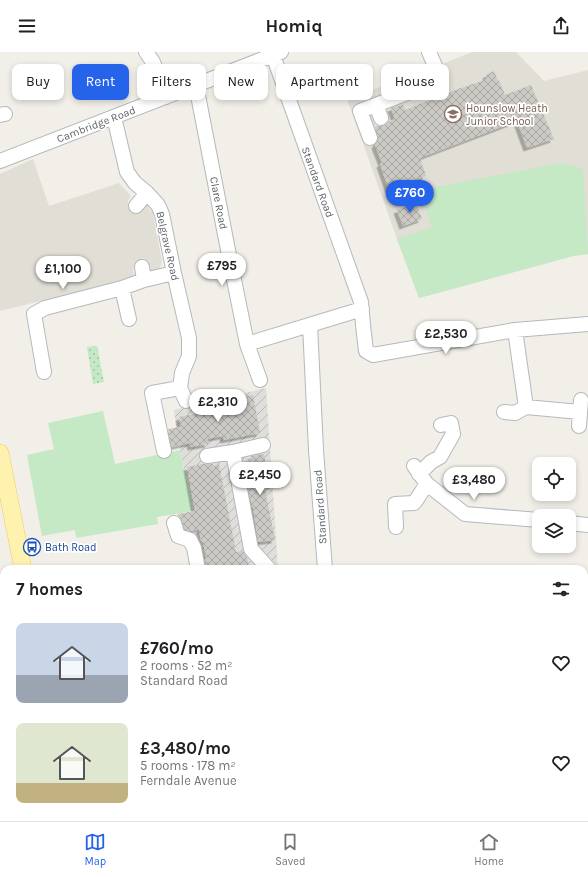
<!DOCTYPE html>
<meta charset="utf-8">
<style>
body{margin:0;font-family:Karla,sans-serif;background:#f6f6f6;color:#202124;height:100vh;display:flex;flex-direction:column;font-size:15px;white-space:nowrap}
*{box-sizing:border-box;margin:0}
p{font-size:13px;color:#757577}
.icon{flex:none;width:22px;height:22px;fill:none;stroke:currentColor;stroke-width:2;stroke-linecap:round;stroke-linejoin:round}
.map{position:relative;flex:1;overflow:hidden}
.sheet{position:absolute;left:0px;top:513px;width:588px;height:256px;display:flex;flex-direction:column;background:#fff;border-radius:12px 12px 0 0;box-shadow:0 2px 6px #0003}
.sheet>*{flex:none}
.top-card{position:absolute;left:12px;top:12px;width:564px;height:36px;display:flex;gap:8px}
.tools{position:absolute;left:532px;top:405px;display:grid;gap:8px}
.tools a{display:grid;place-items:center;width:44px;height:44px;border-radius:8px;background:#fff;box-shadow:0 2px 6px #0003;font-size:20px}
.price{position:absolute;translate:-50% -34px;padding:0 9px;border-radius:14px;background:#fff;color:#222;font-size:13px;line-height:26px;filter:drop-shadow(0 1px 2px #0008)}
.price::after{content:'';position:absolute;left:50%;top:24px;width:12px;height:9px;margin-left:-6px;background:inherit;clip-path:polygon(0 0,100% 0,50% 100%)}
.price.on{background:#2563eb;color:#fff}
ul{padding:0;list-style:none}
li{display:flex;align-items:center;gap:12px;height:100px;padding:0 16px}
li span{display:grid;place-items:center;flex:none;width:112px;height:80px;border-radius:8px;color:#555}
li>.icon{margin-inline-start:auto}
span .icon{width:48px;height:48px;fill:#fffc;stroke-width:1}
li b{font-size:17px}
h2{display:flex;justify-content:space-between;align-items:center;height:48px;padding:0 16px;font-size:17px}
.pill{padding:0 14px;border-radius:8px;background:#fff;box-shadow:0 2px 6px #0003;font-size:14px;line-height:36px}
.pill.on{background:#2563eb;color:#fff}
header{display:flex;justify-content:space-between;align-items:center;height:52px;padding:0 16px;background:#fff;font-size:18px;font-weight:700}
.menu{display:flex;justify-content:space-around;align-items:center;height:56px;border-top:1px solid #e0e0e0;background:#fff;font-size:11px;color:#757577}
.menu a{display:grid;justify-items:center;gap:2px}
.menu .on{color:#2563eb}
.map>svg:first-child{display:block}
</style>
<header><svg class="icon" aria-label="menu" viewBox="0 0 24 24"><path d="M4 6h16M4 12h16M4 18h16"/></svg>Homiq<svg class="icon" aria-label="share" viewBox="0 0 24 24"><path d="M12 15V3M7 8l5-5 5 5M5 13v7h14v-7"/></svg></header>
<div class="map">
<svg width="588" height="769" viewBox="0 0 588 769">
<defs>
<pattern id="industrial-furrows" width="10" height="10" patternUnits="userSpaceOnUse"><rect width="10" height="10" fill="#e0deda"/><path d="M-1 1l2-2M0 10L10 0M9 11l2-2" fill="none" stroke="#b9b8b5"/></pattern>
<pattern id="park-dots" width="8" height="8" patternUnits="userSpaceOnUse"><rect width="8" height="8" fill="#c5e8c5"/><path d="M2 2h.1M6 6h.1" fill="none" stroke="#a3c0a4" stroke-width="1.8" stroke-linecap="round"/></pattern>
<pattern id="building-cross-hatch" width="8" height="8" patternUnits="userSpaceOnUse"><rect width="8" height="8" fill="#cccac5"/><path d="M0 0l8 8M0 8l8-8" fill="none" stroke="#a9a8a4"/></pattern>
<filter id="shadow"><feDropShadow dx="-3.5" dy="3.5" stdDeviation="0" flood-color="#0004"/></filter>
</defs>
<rect width="100%" height="100%" fill="#f1efe8"/>
<path fill="url(#industrial-furrows)" d="M266,336L278,517H204L185,416H183L180,398L174,358Z"/>
<path fill="#e1ded6" d="M472,0H516L544,29L588,18V202L573,204L419,246L397,187L347,47L435,15Z
M33,107L49,154L119,131L131,144L127,150L140,156L146,153L153,161L162,210L159,218L151,219L146,214L133,217L134,226L0,259V122Z"/>
<path fill="#c5e8c5" d="M562,111L583,117L588,202L573,204L419,246L397,187L432,175L419,138Z
M103,359L115,412L180,398L183,416H185L193,459L157,465L158,472L76,486L75,478L42,484L27,403L54,397L48,371Z"/>
<path fill="url(#park-dots)" d="M97,294L104,330L93,332L87,295Z
M104,765H211L225,769H103Z"/>
<path fill="url(#building-cross-hatch)" filter="url(#shadow)" d="M494,19L498,29L499,28L505,43L531,33L554,87L527,96L517,69L420,106L426,124L389,138L380,112L382,111L375,93L378,89V87L375,75L378,74H384L388,70L395,67L391,56L403,52L405,58L447,41L487,27L486,23Z
M416,151L422,167L403,174L397,158Z
M253,343L260,381L224,388L223,384L207,387L208,392L191,395L190,391L172,395L168,377L181,375L179,365L206,360L204,353Z
M264,402L270,437L265,438L275,488L258,490L253,455H252L243,410L252,408L251,404Z
M203,412H213V414L219,412L236,500L243,499L247,505L249,517H207L205,506L206,505L203,490H201L199,477L190,479L185,477L182,468L178,464V462L195,459L187,415Z"/>
<g fill="none" stroke-linecap="round" stroke-linejoin="round">
<g stroke="#b5b8bc" stroke-width="16">
<path id="minor" d="M146,0L153,10L166,45
M273,3L361,250L363,273L366,299L373,303L515,278L588,272
M196,33L228,198L247,292L362,257
M376,53L381,66
M0,63L5,62
M114,65L127,120L135,131L147,141L158,153L162,162L174,221L189,286V304L182,321L180,336L186,349
M370,86L360,59L441,28L429,0
M0,109L281,0
M136,154L147,141
M142,215L144,228
M122,236L129,267
M310,273L316,398L325,517
M515,278L526,355L580,360
M247,292L260,328
M44,320L34,262L45,256L122,236L144,228L174,221
M504,360L515,361L526,355
M579,374L581,348
M164,399L152,341L180,336
M233,400L251,497L269,517
M207,404L233,400L263,393
M414,414L427,432L465,462L539,468
M419,422L431,410L440,405L453,382L451,371L441,373
M174,471L178,484L190,488L194,496L198,517
M569,471L588,473
M396,475L395,452L414,451C419,445 422,438 427,432
M4,533V536
M0,565H4
M584,638L588,640
M584,724L588,726
M345,765L346,769
M270,769L272,765
M286,769L287,765"/>
</g>
<g stroke="#f2c960" stroke-width="18">
<path id="major" d="M0,401L23,517
M0,585L4,587
M0,602L4,604
M437,765L447,769
M25,769V765"/>
</g>
<use href="#minor" stroke="#fff" stroke-width="14"/>
<use href="#major" stroke="#fff2af" stroke-width="17"/>
</g>
<defs>
<g id="school-ring" transform="scale(0.9)"><circle r="9.5" fill="#fff" stroke="#8d6e63" stroke-width="1.5"/><path d="M0-5L7-2L0 1L-7-2ZM-4 1L0 2.5L4 1V4Q0 6-4 4Z" fill="#8d6e63"/></g>
<g id="bus-ring" transform="scale(0.9)"><circle r="9.5" fill="#fff" stroke="#1a4fb4" stroke-width="1.5"/><path d="M-5-6H5V4H4V6H2V4H-2V6H-4V4H-5ZM-3.5-4V0h7V-4ZM-3.5 1.2v1.5H-2V1.2ZM2 1.2v1.5H3.5V1.2Z" fill="#1a4fb4"/></g>
</defs>
<g fill-rule="evenodd">
<use href="#school-ring" x="453" y="62"/>
<use href="#bus-ring" x="32" y="495"/>
</g>
<g text-anchor="middle" stroke-width="3.5" stroke-linejoin="round" paint-order="stroke">
<g font-size="11" fill="#785e54" stroke="#fff" text-anchor="start">
<text x="466" y="60">Hounslow Heath<tspan x="466" dy="13">Junior School</tspan></text>
</g>
<g font-size="11" fill="#5f6368" stroke="#fff">
<text transform="translate(96 72) rotate(-21)" y="4">Cambridge Road</text>
<text transform="translate(318 130) rotate(70)" y="4">Standard Road</text>
<text transform="translate(219 151) rotate(79)" y="4">Clare Road</text>
<text transform="translate(168 194) rotate(77)" y="4">Belgrave Road</text>
<text transform="translate(320 455) rotate(-94)" y="4">Standard Road</text>
</g>
<g font-size="11" fill="#164399" stroke="#fff" text-anchor="start">
<text x="45" y="499">Bath Road</text>
</g>
</g>
</svg>
<div class="tools">
<a><svg class="icon" aria-label="locate" viewBox="0 0 24 24"><circle cx="12" cy="12" r="6"/><path d="M12 2v4M12 18v4M2 12h4M18 12h4"/></svg></a>
<a><svg class="icon" aria-label="layers" viewBox="0 0 24 24"><path d="M12 4l9 5-9 5-9-5zM3 14l9 5 9-5"/></svg></a>
</div>
<b class="price on" style="left:410px;top:162px">£760</b>
<b class="price" style="left:222px;top:235px">£795</b>
<b class="price" style="left:63px;top:238px">£1,100</b>
<b class="price" style="left:446px;top:303px">£2,530</b>
<b class="price" style="left:218px;top:371px">£2,310</b>
<b class="price" style="left:260px;top:444px">£2,450</b>
<b class="price" style="left:474px;top:449px">£3,480</b>
<div class="top-card">
<a class="pill">Buy</a>
<a class="pill on">Rent</a>
<a class="pill">Filters</a>
<a class="pill">New</a>
<a class="pill">Apartment</a>
<a class="pill">House</a>
</div>
<section class="sheet">
<h2>7 homes<svg class="icon" aria-label="filters" viewBox="0 0 24 24"><path d="M4 7h16M4 17h16"/><circle cx="9" cy="7" r="2"/><circle cx="15" cy="17" r="2"/></svg></h2>
<ul>
<li><span style="background:linear-gradient(#c9d6e8 65%,#9aa5b1 0)"><svg class="icon" aria-label="home" viewBox="0 0 24 24"><path d="M3 11l9-7 9 7M6 9v11h12V9"/></svg></span><div><b>£760/mo</b><p>2 rooms · 52 m²</p><p>Standard Road</p></div><svg class="icon" aria-label="heart" viewBox="0 0 24 24"><path d="M12 20l-8-8c-3-5 5-10 8-4 3-6 11-1 8 4z"/></svg></li>
<li><span style="background:linear-gradient(#dfe7d0 75%,#c2b280 0)"><svg class="icon" aria-label="home" viewBox="0 0 24 24"><path d="M3 11l9-7 9 7M6 9v11h12V9"/></svg></span><div><b>£3,480/mo</b><p>5 rooms · 178 m²</p><p>Ferndale Avenue</p></div><svg class="icon" aria-label="heart" viewBox="0 0 24 24"><path d="M12 20l-8-8c-3-5 5-10 8-4 3-6 11-1 8 4z"/></svg></li>
</ul>
</section>
</div>
<nav class="menu">
<a class="on"><svg class="icon" aria-label="map" viewBox="0 0 24 24"><path d="M3 6l6-2 6 2 6-2v14l-6 2-6-2-6 2zM9 4v14M15 6v14"/></svg>Map</a>
<a><svg class="icon" aria-label="saved" viewBox="0 0 24 24"><path d="M7 4h10v16l-5-4-5 4z"/></svg>Saved</a>
<a><svg class="icon" aria-label="home" viewBox="0 0 24 24"><path d="M3 11l9-7 9 7M6 9v11h12V9"/></svg>Home</a>
</nav>
